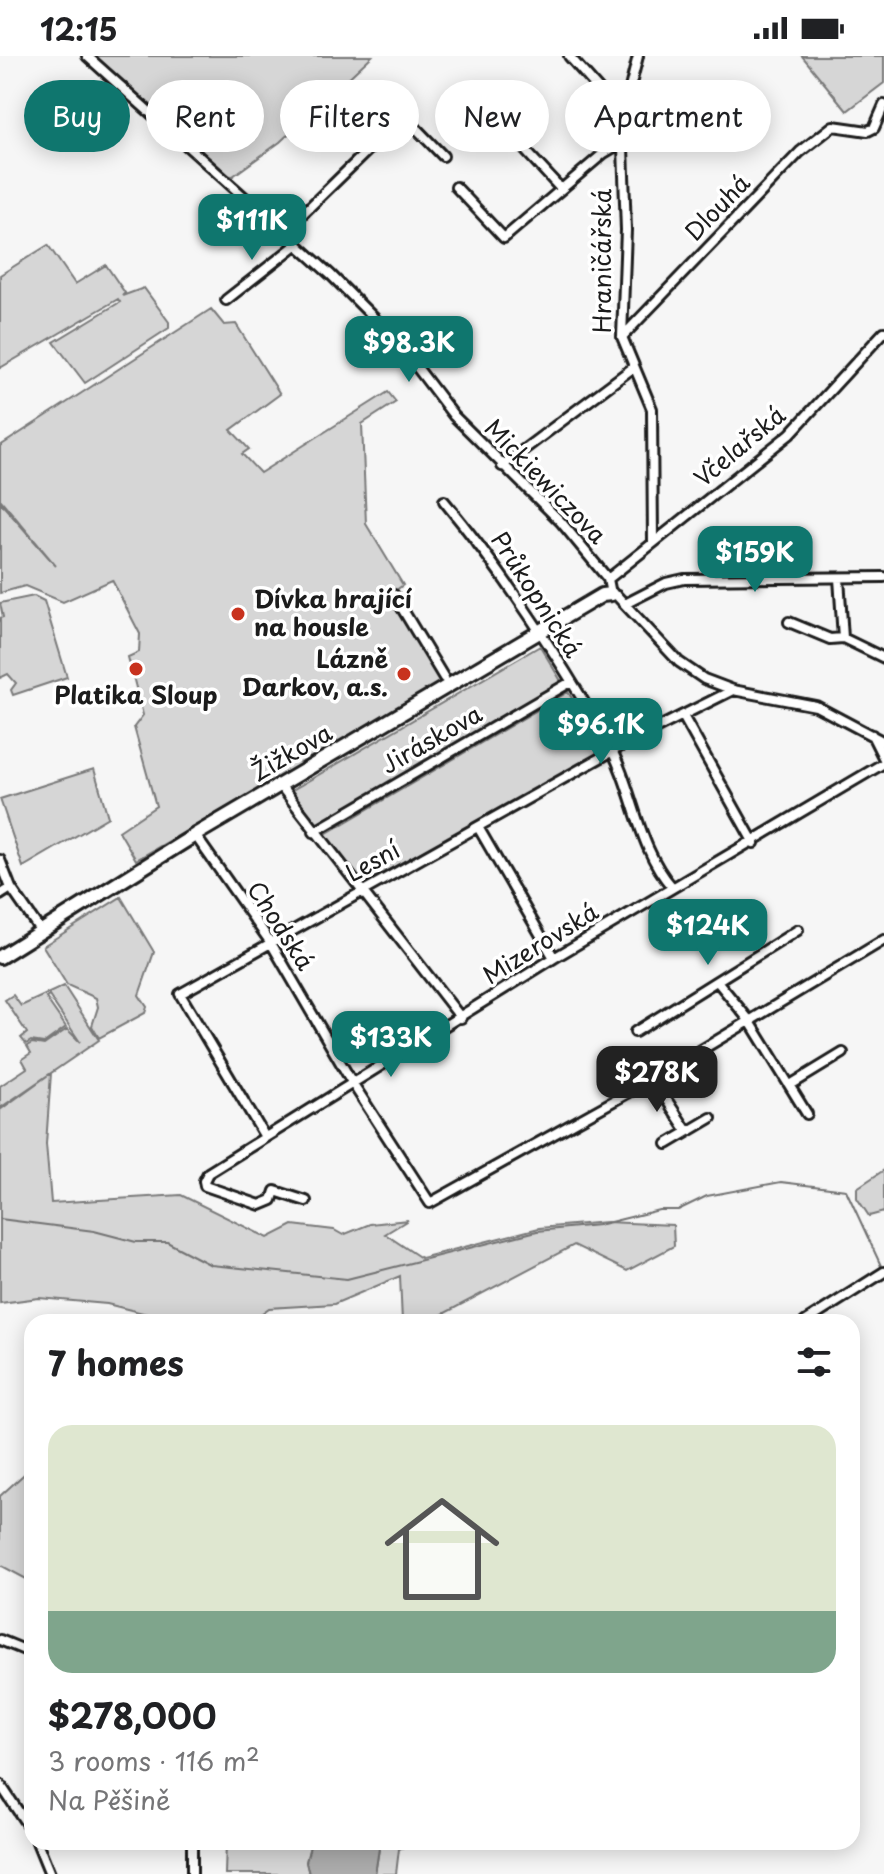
<!DOCTYPE html>
<meta charset="utf-8">
<style>
body{margin:0;font-family:"Playpen Sans",sans-serif;background:#f2f2f2;color:#202124;height:100vh;display:flex;flex-direction:column;font-size:30px;white-space:nowrap}
*{box-sizing:border-box;margin:0}
p{font-size:26px;color:#757577}
.icon{flex:none;width:44px;height:44px;fill:none;stroke:currentColor;stroke-width:2;stroke-linecap:round;stroke-linejoin:round}
.map{position:relative;flex:1;overflow:hidden}
.sheet{position:absolute;left:24px;top:1258px;width:836px;height:536px;display:flex;flex-direction:column;background:#fff;border-radius:24px;box-shadow:0 4px 20px #0003}
.sheet>*{flex:none}
.banner{position:absolute;left:24px;top:24px;width:836px;height:72px;display:flex;gap:16px}
.price{position:absolute;translate:-50% -68px;padding:0 18px;border-radius:16px;background:#0f766e;color:#fff;font-size:26px;line-height:52px;filter:drop-shadow(0 2px 4px #0008)}
.price::after{content:'';position:absolute;left:50%;top:48px;width:24px;height:18px;margin-left:-12px;background:inherit;clip-path:polygon(0 0,100% 0,50% 100%)}
.price.active{background:#222;color:#fff}
ul{padding:0;list-style:none}
li{display:grid;align-content:center;gap:16px;height:424px;padding:0 24px}
li span{display:grid;place-items:center;height:248px;border-radius:24px;color:#555}
li>.icon{margin-inline-start:auto}
span .icon{width:144px;height:144px;fill:#fffc;stroke-width:1}
li b{font-size:34px}
h2{display:flex;justify-content:space-between;align-items:center;height:96px;padding:0 24px;font-size:34px}
.pill{padding:0 28px;border-radius:36px;background:#fff;box-shadow:0 4px 20px #0003;font-size:28px;line-height:72px}
.pill.active{background:#0f766e;color:#fff}
.status{display:flex;justify-content:space-between;align-items:center;height:56px;padding:0 40px;background:#fff;direction:ltr}
.status svg{height:22px;fill:currentColor}
.map>svg:first-child{display:block}
</style>
<div class="status"><b>12:15</b><svg viewBox="0 0 49 12"><path d="M0 12V9h3v3zM5 12V6h3v6zM10 12V3h3v9zM15 12V0h3v12zM26 1h20v11H26zM47 4h2v5h-2z"/></svg></div>
<div class="map">
<svg width="884" height="1818" viewBox="0 0 884 1818">
<rect width="100%" height="100%" fill="#f6f6f6"/>
<filter id="ink" filterUnits="userSpaceOnUse"><feTurbulence type="fractalNoise" baseFrequency=".0125" numOctaves="2"/><feDisplacementMap in="SourceGraphic" scale="16" xChannelSelector="R" yChannelSelector="G"/><feConvolveMatrix kernelMatrix="1 2 1 2 8 2 1 2 1" color-interpolation-filters="sRGB"/></filter>
<g filter="url(#ink)">
<path fill="#d6d6d6" stroke="#797979" stroke-width="2" d="M93,0H372L280,86L233,120L218,119Z
M802,0H884V27L847,55Z
M48,189L75,228L106,209L125,237L122,240L144,232L169,266V272L85,327L54,286L120,246L118,243L0,312V219Z
M211,253L224,269L236,268L280,338L231,374L249,393L242,398L260,417L388,336L396,346L362,368L366,468L403,529L395,535L447,624L136,804L119,775L156,750L134,671L143,659L128,601L139,596L140,578L112,524L63,546L25,530L0,537V446L56,510L0,443V390Z
M34,540L44,545L67,621L13,639L11,634L16,627L8,618L0,622V562L3,561L0,547Z
M540,590L561,625L315,770L289,736Z
M568,636L605,696L359,830L322,780Z
M94,713L108,761L23,811L0,743Z
M121,841L154,896L139,939L147,951L145,957L99,982L92,970L98,951L96,942L67,929L43,890Z
M64,930L99,984L0,1052V1030L27,1012L22,1003L31,997L27,990L32,987L44,989L67,973L80,986L49,940L46,942L66,971L44,987L31,985L26,988L21,982L27,977L5,944L13,939L21,950Z
M51,1017L46,1088L51,1147L181,1139L268,1182L293,1169L334,1174L343,1179L370,1168L408,1164L385,1178L421,1202L539,1172L606,1166L673,1169L674,1190L627,1215L574,1189L428,1266H402L400,1220L334,1248L269,1252L250,1266H179L107,1248L39,1242L0,1247V1054Z
M884,1114V1156L869,1160L857,1142V1132Z
M32,1411V1526L0,1509V1440Z
M226,1786H311L306,1806L309,1818H225Z
M380,1786H414L399,1793L396,1818H375Z"/>
<path fill="#acacac" stroke="#727272" stroke-width="2" d="M311,1786H380L375,1818H309L306,1806Z"/>
<g fill="none" stroke-linecap="round" stroke-linejoin="round">
<path stroke="#727272" stroke-width="2" d="M0,1163L94,1175L136,1186H167L211,1209L347,1223L537,1175L598,1169L659,1154H678L707,1140L781,1126L846,1134L882,1212"/>
<g stroke="#1c1c1c" stroke-width="14">
<path id="street" d="M87,0L331,219L397,285L454,360L561,466L608,523L611,538L617,540L679,606L704,623L733,634L816,650L884,686
M569,0L623,61
M638,0L622,64L626,174L622,281L652,353L653,487
M513,81L561,133
M456,131L504,182L604,97L621,87
M282,178L398,65L410,66L443,100
M226,244L296,189
M622,281L800,96L833,70L868,75L874,72L884,49
M502,410L634,311
M444,445C506,520 560,603 608,687C634,733 637,791 672,831
M608,523L790,378L884,276
M394,539L444,622
M625,548L666,527L684,523L884,521
M789,566L830,583L843,582L839,522
M843,582L884,602
M683,660L754,787
M872,679L884,703
M280,729L461,962
M478,771L554,902
M314,776L569,627
M195,779L271,887L353,1028L430,1147L653,1023L884,884
M0,804L11,832L40,874
M0,839L11,832
M717,925L749,964L807,1058
M635,976L798,874
M653,1023L687,1075
M792,1028L843,997
M265,1081L180,938L625,688L733,634
M667,1088L711,1062
M306,1145L275,1135L272,1144L260,1149L205,1130L204,1125L208,1117L554,902L884,707
M805,1266L884,1216
M0,1584L32,1597
M0,1728L32,1776
M37,1786L50,1818
M192,1786V1818"/>
</g>
<g stroke="#1c1c1c" stroke-width="18">
<path id="secondary" d="M0,901L195,779L602,539L611,538"/>
</g>
<use href="#street" stroke="#fff" stroke-width="8"/>
<use href="#secondary" stroke="#fff" stroke-width="12"/>
</g>
</g>
<g fill="#c8321e" stroke="#fff" stroke-width="3">
<circle cx="238" cy="558" r="8"/>
<circle cx="136" cy="613" r="8"/>
<circle cx="404" cy="618" r="8"/>
</g>
<g text-anchor="middle" stroke-width="7" stroke-linejoin="round" paint-order="stroke">
<g font-size="24" fill="#1c1c1c" stroke="#fff">
<text transform="translate(718 152) rotate(-46)" y="8">Dlouhá</text>
<text transform="translate(603 205) rotate(-90)" y="8">Hraničářská</text>
<text transform="translate(740 391) rotate(-40)" y="8">Včelařská</text>
<text transform="translate(545 426) rotate(46)" y="8">Mickiewiczova</text>
<text transform="translate(536 539) rotate(57)" y="8">Průkopnická</text>
<text transform="translate(432 684) rotate(-30)" y="8">Jiráskova</text>
<text transform="translate(292 697) rotate(-30)" y="8">Žižkova</text>
<text transform="translate(373 806) rotate(-29)" y="8">Lesní</text>
<text transform="translate(280 870) rotate(57)" y="8">Chodská</text>
<text transform="translate(541 888) rotate(-32)" y="8">Mizerovská</text>
</g>
<g font-size="24" font-weight="bold" fill="#1c1c1c" stroke="#fff" text-anchor="start">
<text x="254" y="552">Dívka hrající<tspan x="254" dy="28">na housle</tspan></text>
<text x="388" y="612" text-anchor="end">Lázně<tspan x="388" dy="28">Darkov, a.s.</tspan></text>
<text x="136" y="648" text-anchor="middle">Platika Sloup</text>
</g>
</g>
</svg>
<b class="price" style="left:252px;top:206px">$111K</b>
<b class="price" style="left:409px;top:328px">$98.3K</b>
<b class="price" style="left:755px;top:538px">$159K</b>
<b class="price" style="left:601px;top:710px">$96.1K</b>
<b class="price" style="left:708px;top:911px">$124K</b>
<b class="price" style="left:391px;top:1023px">$133K</b>
<b class="price active" style="left:657px;top:1058px">$278K</b>
<div class="banner">
<a class="pill active">Buy</a>
<a class="pill">Rent</a>
<a class="pill">Filters</a>
<a class="pill">New</a>
<a class="pill">Apartment</a>
</div>
<section class="sheet">
<h2>7 homes<svg class="icon" aria-label="filters" viewBox="0 0 24 24"><path d="M4 7h16M4 17h16"/><circle cx="9" cy="7" r="2"/><circle cx="15" cy="17" r="2"/></svg></h2>
<ul>
<li><span style="background:linear-gradient(#dfe7d0 75%,#7fa58c 0)"><svg class="icon" aria-label="home" viewBox="0 0 24 24"><path d="M3 11l9-7 9 7M6 9v11h12V9"/></svg></span><div><b>$278,000</b><p>3 rooms · 116 m²</p><p>Na Pěšině</p></div></li>
</ul>
</section>
</div>
